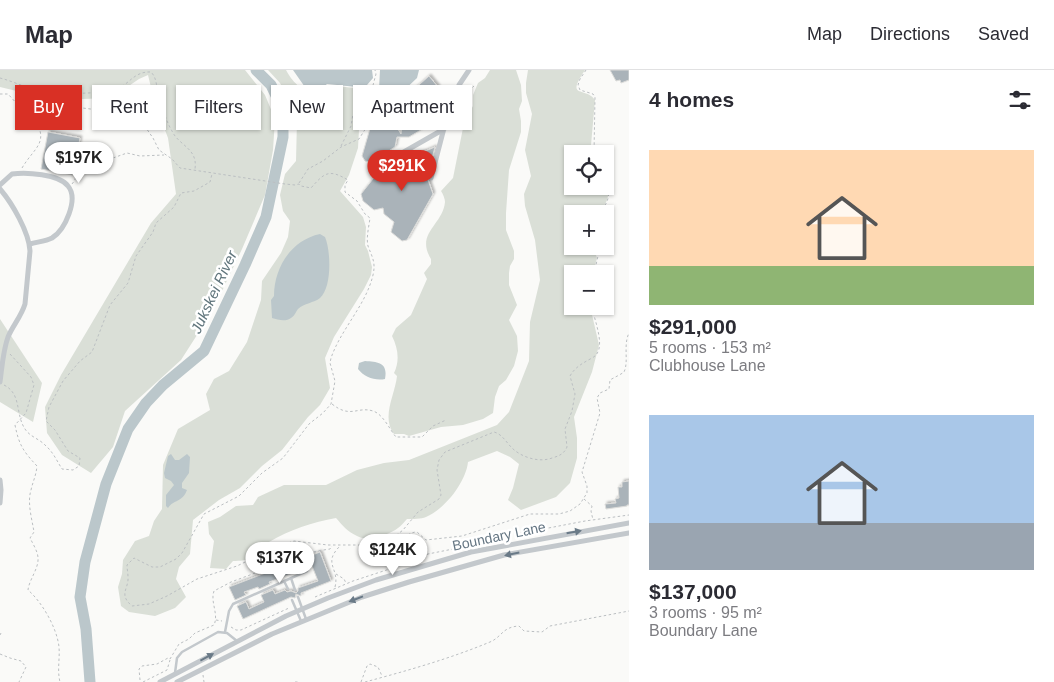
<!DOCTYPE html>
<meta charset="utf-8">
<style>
body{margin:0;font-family:Helvetica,sans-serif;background:#f2f2f3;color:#2b2b33;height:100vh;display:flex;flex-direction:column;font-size:19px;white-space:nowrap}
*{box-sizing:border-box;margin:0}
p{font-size:16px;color:#7c7c81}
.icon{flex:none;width:28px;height:28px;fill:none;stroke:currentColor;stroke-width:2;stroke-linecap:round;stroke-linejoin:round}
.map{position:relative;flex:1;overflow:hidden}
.details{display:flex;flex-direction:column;background:#fff;width:425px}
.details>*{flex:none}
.guide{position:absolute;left:15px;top:15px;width:475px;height:45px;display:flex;gap:10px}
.fabs{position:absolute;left:564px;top:75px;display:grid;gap:10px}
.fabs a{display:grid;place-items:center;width:50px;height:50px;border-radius:0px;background:#fff;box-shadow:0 1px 4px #0004;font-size:25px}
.price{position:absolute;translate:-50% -42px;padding:0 11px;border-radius:18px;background:#fff;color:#222;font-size:16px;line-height:32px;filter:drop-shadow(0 1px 2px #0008)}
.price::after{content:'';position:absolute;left:50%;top:30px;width:15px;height:11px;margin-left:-8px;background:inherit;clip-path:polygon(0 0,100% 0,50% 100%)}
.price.selected{background:#d93025;color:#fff}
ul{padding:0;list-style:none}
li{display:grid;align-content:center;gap:10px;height:265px;padding:0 20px}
li span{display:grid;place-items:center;height:155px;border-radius:0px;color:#555}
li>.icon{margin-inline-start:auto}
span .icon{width:90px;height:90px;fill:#fffc;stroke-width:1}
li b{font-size:21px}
h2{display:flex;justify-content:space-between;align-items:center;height:60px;padding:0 20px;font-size:21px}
.chip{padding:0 18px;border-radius:0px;background:#fff;box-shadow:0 1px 4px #0004;font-size:18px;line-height:45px}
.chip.selected{background:#d93025;color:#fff}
header{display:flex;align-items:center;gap:30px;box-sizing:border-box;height:70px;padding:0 25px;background:#fff;border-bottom:1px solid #e1e1e2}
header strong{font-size:24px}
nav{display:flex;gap:28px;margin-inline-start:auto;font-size:18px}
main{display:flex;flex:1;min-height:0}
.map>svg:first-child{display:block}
</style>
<header>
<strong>Map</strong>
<nav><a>Map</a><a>Directions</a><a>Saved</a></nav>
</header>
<main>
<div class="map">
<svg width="629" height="612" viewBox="0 0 629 612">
<defs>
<filter id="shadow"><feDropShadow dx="2" dy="-2" stdDeviation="1" flood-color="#0004"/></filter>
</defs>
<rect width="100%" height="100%" fill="#fafaf8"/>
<path fill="#dadfd7" d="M0,0H245L265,25L275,49L273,80L265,125L242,179L213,240L181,290L125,341L113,377L91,403L62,385L47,363L45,337L61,305L151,153L176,124L168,68L155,34L148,5L139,9L111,28L54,30L0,17Z
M268,0H286C294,15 311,32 327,15L364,19L366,44L359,60L358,78L349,105L340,121L363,147L366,157L365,175L368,181L372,197L371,205L364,219L334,267L325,288L330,318L320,335L308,347L282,380L262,396L240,418L219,430L193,450L190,484L179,497L176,509L186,527L175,538L155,546L129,542L121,536L118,517L122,504L123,490L135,471L149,466L154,451L162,439L163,395L178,359L210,340L206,324L214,309L229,301L247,272L261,230L262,211L281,183L288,167L290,151L283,141L280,125L285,104L296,91L297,50L290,32L280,13Z
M490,0H516L521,15L522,31L519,39L521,51V62L509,100L506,143V160L514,181V189L510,196L509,203V215L517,235L509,250L517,266L518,281L514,296L506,310L499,316L495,327L493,343L483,349L463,355L441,357L409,366L404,364H394C381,347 395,325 397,306L394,303C400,291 398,278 392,266L396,258L411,245L427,209L424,203L431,194V189C415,163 443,155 445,132C445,129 443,124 441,121L453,108L464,53L473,36V25L478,13L485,8Z
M528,0H585C565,30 585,16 595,30L591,75L592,84H572V116H605V113C612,125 606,134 599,144H572V176H593L597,188L593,204H572V236H590L599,275L592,302L574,347L577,368V388L570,413L556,427L521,440L508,430L513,418L519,394L510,387L497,381L468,392C466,412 445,439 426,447C421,449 413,449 407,449C404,452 401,456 398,458C389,465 367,472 357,466C348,462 342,455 336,448C313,452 289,460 269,472C251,482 258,491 233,491L226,499L210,498L214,471L209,464L208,452L220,447L236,436L253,435L258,427L284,415H326L357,400L384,393L409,390L497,355L509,342L529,291L530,252L540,210L535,170L525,136L524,124L531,106L525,80L532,44L526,23V13Z
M0,249L42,313L33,352L0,332Z"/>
<path fill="#bbc7cb" d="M293,0H372L373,8L367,15L357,17L327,14L322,18L311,22L307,20Z
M380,0H419L417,8L399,25L383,23L379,19Z
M320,164L325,167C331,181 332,218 320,228C314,233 304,233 298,239C296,241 295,246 291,248C286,252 278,250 272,248L271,230L274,226C274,198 291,170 320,164Z
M365,291C379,292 388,293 385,309C375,311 364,307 358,299L359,293Z
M171,384L175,390H179L187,384L190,387L189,403L182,413V418L187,420C182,433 174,429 168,438L166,436V425L174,415L171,411L165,408L164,403L168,386Z"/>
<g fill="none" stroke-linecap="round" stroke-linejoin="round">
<path stroke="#bbc7cb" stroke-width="11" d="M90,612L86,559L80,527L85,492L106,414L128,359L146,333L163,315L204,281L245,195L266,147L283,67V40L271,15L256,0"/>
</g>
<path fill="#aab3b9" stroke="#dcdcda" filter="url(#shadow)" d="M610,0H629V10L621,13L620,10L616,11Z
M429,6L438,17V24L408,37L402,30Z
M431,39L436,51L409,67H397L395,77L371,92L365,91L362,86L371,55L389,45L401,64L403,43L406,41Z
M48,62L80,68L73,105L41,99Z
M435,77L427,107L433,124L407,170L402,171L391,162L394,152L384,144L383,138L374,140L363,131L361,124L388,90L395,94Z
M629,411V435H627V436L606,439L605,434L616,433L615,429L619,428L618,417H622V412Z
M320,482L331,511L301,523V526L296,524L295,528L291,527L243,549L237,536L246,532L249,539L264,532L261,525L273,520L275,524L285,520L287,522L291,521L296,523L298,521V518L318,511L312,496L269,512L270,514L259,519L258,517L244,522L246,525L235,530L229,517Z"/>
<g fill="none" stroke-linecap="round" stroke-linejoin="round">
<path stroke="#bbbfc2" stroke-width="1" stroke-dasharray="2.5 2.5" stroke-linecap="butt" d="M586,0L580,9L578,15L580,20L593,24L595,27L594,84
M0,8C12,11 24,17 37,20C53,25 97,24 114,20C129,16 133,1 151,2C158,9 156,20 159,28C163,39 166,51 172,61C179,76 198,78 195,99
M0,24H8L19,36L26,38L35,34H50L115,42L123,48L135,51L144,55L153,68L159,80L172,89L180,98L285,114L295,115L299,114L301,116L311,118C325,102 329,99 348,110L345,115V122L357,131L365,144L370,148C369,156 366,168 368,176C372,187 376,192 373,205C366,235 341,259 331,288L330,293L335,311L331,334L323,343L309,354L283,388L262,403L239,426L204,444L182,483L176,489L160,497H152L134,488L127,495C127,499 128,503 128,507C129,519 118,524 132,536L149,534L167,526L197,509L237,496L276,477L294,471L328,475H365L393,468L403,460L418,442L439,429L441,425L437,400L439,390L445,382L494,362C502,364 506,372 512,378C521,387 539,393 552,388C559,386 564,384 567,377L565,359L572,341L575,324L570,306C575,297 583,293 592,288C608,280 594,251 592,236
M458,29L460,30L474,16
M371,50L374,30L372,19L376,4L375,0
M341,76L351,56L353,44L366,36H373
M22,98C35,76 51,73 32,45L40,34
M299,113L308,99L323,91L341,77L359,69L371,50L389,39H412L440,28L447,27
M72,114C80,105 75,92 82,83H95L113,88L127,83L140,86L164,85
M600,144C608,131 612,125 605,111
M594,204L598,186L594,176
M10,284L31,307L34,315L26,343L15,355C19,375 23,381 37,396C36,406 33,411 31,420C27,433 32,449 34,462L30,468C33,474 38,482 38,488C39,498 29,510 28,520C42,532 57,558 59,577C60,589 57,600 60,612
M4,315C22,324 15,344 25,359C30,367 40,369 46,376C53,382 57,391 62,399L73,400L79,396L80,388L68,381L55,360L46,351L49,337L63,311L80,291L92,282L110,235L128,213L136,186L153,162L156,153L174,137L181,123L194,121L210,112L212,104
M332,334C351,349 357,336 373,341C383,344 390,360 396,367H422L433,356L446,350
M584,429L592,436L591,441L593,450
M372,474L374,477C380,476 397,472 402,469C408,466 410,462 417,462L426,470L462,466L530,444H559L570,441L580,434L587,423V416L582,402L600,343L597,328L600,323L609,319L610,310C615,307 620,305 624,302C629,292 623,275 629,263
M336,504L344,509L346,513
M335,517C340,498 322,494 340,476
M315,527L353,511L417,490L428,484L458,478L489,467L512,465L585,451L629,445
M216,550L222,551
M231,557L236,560H241L289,538
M0,565L1,563
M0,584L10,588L21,591L26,597L19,612
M203,605L204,612
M140,610L139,599L142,596L157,594L168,588L170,589L179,574L189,569L195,563L214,555C219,544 210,532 214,521L231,512L266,499L276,493L317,481L330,479L332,476
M143,612L167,600L170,590
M295,612H298
M361,612L367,596L370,594L378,597L382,606
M365,612C406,601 449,589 490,572C502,567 502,557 519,556L524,561L542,562L550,556L629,541"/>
<path stroke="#c3c8cc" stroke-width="2.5" d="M291,508L295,520
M284,511L288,519
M298,527L306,549
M292,530L301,551
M225,562L229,541L233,534L307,501
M175,603L177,588L182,582L218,562L227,563L237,571"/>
<path stroke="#c3c8cc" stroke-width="5" d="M402,83L444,59
M431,108L450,35L459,15L469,0
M0,115L12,104C26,102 59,104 68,116C79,129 65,160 52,168C46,171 37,172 30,174
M0,119C12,133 29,162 30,181L25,234C21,247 13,255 8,267C3,281 2,297 0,312
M0,410L1,420L0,433
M160,612L286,546L328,528L376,510L471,482L629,453
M177,612L272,564L362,527L409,512L504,485L629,463"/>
</g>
<defs><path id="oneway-solid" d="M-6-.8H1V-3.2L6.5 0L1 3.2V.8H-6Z" transform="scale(1.25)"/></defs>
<g fill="#6a7a87">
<use href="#oneway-solid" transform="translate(574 462) rotate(-10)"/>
<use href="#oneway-solid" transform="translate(512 484) rotate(168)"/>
<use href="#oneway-solid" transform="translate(356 529) rotate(159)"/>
<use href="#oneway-solid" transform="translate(207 587) rotate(-28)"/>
</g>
<g text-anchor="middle" stroke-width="5" stroke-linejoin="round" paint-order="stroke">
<g font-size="14" fill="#657683" stroke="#fff">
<text transform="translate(499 466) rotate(-12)" y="5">Boundary Lane</text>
</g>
<g font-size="15" font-style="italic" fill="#60757c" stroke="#fff">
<text transform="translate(214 222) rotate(-65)" y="5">Jukskei River</text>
</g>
</g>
</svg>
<div class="fabs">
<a><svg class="icon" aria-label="locate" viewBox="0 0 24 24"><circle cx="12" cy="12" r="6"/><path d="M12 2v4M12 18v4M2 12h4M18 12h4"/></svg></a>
<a>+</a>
<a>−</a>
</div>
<b class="price" style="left:79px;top:114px">$197K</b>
<b class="price selected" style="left:402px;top:122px">$291K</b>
<b class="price" style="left:393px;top:506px">$124K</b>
<b class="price" style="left:280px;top:514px">$137K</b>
<div class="guide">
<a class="chip selected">Buy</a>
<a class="chip">Rent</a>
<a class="chip">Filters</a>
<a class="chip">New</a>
<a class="chip">Apartment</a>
</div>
</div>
<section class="details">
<h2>4 homes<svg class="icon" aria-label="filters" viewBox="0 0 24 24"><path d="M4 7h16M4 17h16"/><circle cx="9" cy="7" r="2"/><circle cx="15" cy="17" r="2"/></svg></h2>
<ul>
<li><span style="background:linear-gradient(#ffd9b3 75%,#8fb573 0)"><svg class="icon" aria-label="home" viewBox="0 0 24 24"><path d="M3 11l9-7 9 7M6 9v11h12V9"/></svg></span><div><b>$291,000</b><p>5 rooms · 153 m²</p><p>Clubhouse Lane</p></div></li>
<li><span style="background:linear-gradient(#a9c7e8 70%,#9aa5b1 0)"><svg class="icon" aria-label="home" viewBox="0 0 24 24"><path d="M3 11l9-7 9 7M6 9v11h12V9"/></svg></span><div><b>$137,000</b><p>3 rooms · 95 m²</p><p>Boundary Lane</p></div></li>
</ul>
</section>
</main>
